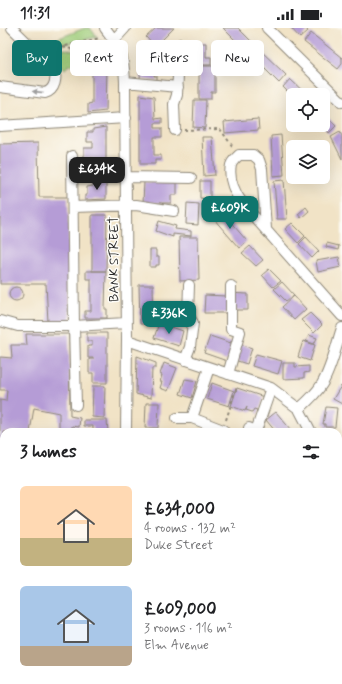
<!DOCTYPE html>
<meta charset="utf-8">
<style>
body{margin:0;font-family:Mynerve,sans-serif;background:#f6f6f6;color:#202124;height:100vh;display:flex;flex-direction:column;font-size:15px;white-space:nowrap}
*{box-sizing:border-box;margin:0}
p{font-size:13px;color:#757577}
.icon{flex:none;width:22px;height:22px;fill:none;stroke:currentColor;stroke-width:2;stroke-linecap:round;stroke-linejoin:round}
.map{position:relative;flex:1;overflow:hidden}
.details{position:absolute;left:0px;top:400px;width:342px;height:256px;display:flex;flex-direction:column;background:#fff;border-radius:12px 12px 0 0;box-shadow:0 4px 16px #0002}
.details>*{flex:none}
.hud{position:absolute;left:12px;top:12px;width:318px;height:36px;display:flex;gap:8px}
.tools{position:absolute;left:286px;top:60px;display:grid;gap:8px}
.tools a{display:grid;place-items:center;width:44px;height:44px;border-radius:6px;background:#fff;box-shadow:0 4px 16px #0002;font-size:20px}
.price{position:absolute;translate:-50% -34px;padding:0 9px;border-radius:8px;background:#0f766e;color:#fff;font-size:13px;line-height:26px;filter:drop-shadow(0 1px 2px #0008)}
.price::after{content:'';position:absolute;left:50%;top:24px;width:12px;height:9px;margin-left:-6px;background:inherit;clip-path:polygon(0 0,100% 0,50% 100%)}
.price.on{background:#222;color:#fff}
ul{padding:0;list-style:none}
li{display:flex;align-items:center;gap:12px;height:100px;padding:0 20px}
li span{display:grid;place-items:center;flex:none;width:112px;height:80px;border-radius:6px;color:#555}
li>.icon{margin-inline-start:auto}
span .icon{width:48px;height:48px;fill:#fffc;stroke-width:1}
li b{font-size:17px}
h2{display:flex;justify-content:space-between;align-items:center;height:48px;padding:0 20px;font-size:17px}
.tag{padding:0 14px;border-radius:6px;background:#fff;box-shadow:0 4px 16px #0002;font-size:14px;line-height:36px}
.tag.on{background:#0f766e;color:#fff}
.status{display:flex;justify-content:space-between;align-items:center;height:28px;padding:0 20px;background:#fff;direction:ltr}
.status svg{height:11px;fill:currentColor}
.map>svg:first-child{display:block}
</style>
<div class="status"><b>11:31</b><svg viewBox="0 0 49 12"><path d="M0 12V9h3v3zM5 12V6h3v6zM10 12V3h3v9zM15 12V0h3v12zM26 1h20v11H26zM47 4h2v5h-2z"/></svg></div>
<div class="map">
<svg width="342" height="656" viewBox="0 0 342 656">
<rect width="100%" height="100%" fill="#fdfcf7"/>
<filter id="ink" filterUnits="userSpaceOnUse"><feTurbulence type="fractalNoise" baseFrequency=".025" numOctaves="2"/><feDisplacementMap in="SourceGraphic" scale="8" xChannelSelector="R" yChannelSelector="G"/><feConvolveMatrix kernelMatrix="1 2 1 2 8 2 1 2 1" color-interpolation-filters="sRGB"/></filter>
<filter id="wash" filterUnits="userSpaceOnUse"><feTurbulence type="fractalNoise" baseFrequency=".012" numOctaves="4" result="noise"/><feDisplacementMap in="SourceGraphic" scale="16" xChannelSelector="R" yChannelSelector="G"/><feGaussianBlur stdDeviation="0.9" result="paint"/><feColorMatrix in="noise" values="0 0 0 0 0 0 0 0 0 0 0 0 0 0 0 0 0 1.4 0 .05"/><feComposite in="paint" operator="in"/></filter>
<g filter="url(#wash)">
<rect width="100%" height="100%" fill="#f1e3c6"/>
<path fill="#a3d07d" stroke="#677e54" d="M85,0H90L97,9L47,20L44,16Z
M101,13L110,29L71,19Z
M65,21L111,32L110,36L69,37L65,41L50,25Z"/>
<g id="blocks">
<path fill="#b59cd6" d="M156,0H174L155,19L146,9Z
M223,0H238L255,17L247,24Z
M291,0H305L308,3L300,10Z
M311,5L342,30V36L338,41L304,14Z
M194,15H206V29H211V37H195Z
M142,18L162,20L161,25H155V36H160L159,41H155L154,48H157V53L140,51Z
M258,20L286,47L279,55L251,27Z
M199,38H215V64H211V71H199Z
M92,39L107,40L106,83L88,85V76L92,75Z
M290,51L307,67H293V69L283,59Z
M140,67L154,69L155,91L162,90V95H155V100H162V109H154V127H161V132H155V136H140Z
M194,72H206L205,100L193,99Z
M323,84L336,98L329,105L321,97H323Z
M258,91L259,102L225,105L224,94Z
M106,99V152H93V147H84V139H93V130L84,131V120H93V114H87V104H93V101Z
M340,104L342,108V131L331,109Z
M281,107L284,147L273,148L271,108Z
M202,109H212L215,147L204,148Z
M38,115L39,169H68L70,294H48L46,256H0V116Z
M284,152L287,191H277L274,153Z
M200,153H210V171L200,170Z
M93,154H106V171L85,172V167H87V159L93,158Z
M144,154L177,155V167H171V175H143Z
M187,175L199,176L198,197L186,196Z
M306,179L309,183L301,190L298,186Z
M221,183L247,213L239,220L213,190Z
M92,187H107L106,243H92Z
M159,193L176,198L175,201L191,203V208L173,206V209L156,203Z
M292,195L305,208L298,215L285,201Z
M179,209H198L199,252L180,253Z
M306,209L319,223L312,230L299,216Z
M327,215L339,218L338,222L326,219Z
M250,218L263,232L256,238L242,225Z
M150,222H156V229H159V237H156V239H150Z
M339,229L341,239L318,244L316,233Z
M269,241L281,253L273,259L262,247Z
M86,243H106L105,281H107V290H85V283H91V251H86Z
M282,254L294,267L286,273L274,261Z
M139,257H153L154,296H140Z
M9 266a7 7 0 1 1 14 0a7 7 0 1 1-14 0Z
M226,265L248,266V282H227V285H204L205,267L226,268Z
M294,268L306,281L294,292L282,279Z
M310,285L322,297L314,305L301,292Z
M159,295L183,303L179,318L154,310Z
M87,305H107V355H93V345H89V331H93V330H88V318H92V313H87Z
M26,306H69L70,388L80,390L79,399L72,398V404H59V385L34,380L30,404H4V443L0,442V372L6,373L7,362H0V329L12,330L11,317H27Z
M309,307L317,310L314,316L306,313Z
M210,308L231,315V313L252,320L247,336L228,330L227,333L204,325Z
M303,313L315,317L310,333L298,329Z
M256,326L282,333L278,346L252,338Z
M137,328L156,335V340H152L151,370L136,366Z
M164,335L177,340L168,363L160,360L162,354H160L162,347L160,346Z
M283,335H295V339L309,338V344L304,345V350L283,351Z
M185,351L197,353L192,370L180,366Z
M212,355L234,363L229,378L207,371Z
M93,358H105L104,390L92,389Z
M341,358H342V376L333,371Z
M237,360L264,369L258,386L256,385L257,382L254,381L252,384L246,382L247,379L245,383L231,378Z
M146,375H159L158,400H145Z
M326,379L337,380L335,399H325V396H323Z
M276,384L291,402L289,404H276L266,392Z
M84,392H107L108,404H93V398H84Z
M342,425V447L338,439V427Z
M0,454L4,455V480L0,479Z
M338,528L342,530V545L338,553Z
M340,563L342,564V583L338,581V567Z
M0,575L4,577V589L0,588Z
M338,583L342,585V591L338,598Z
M105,652H117V656H105Z
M178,652H213L211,656H188Z
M290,652H320L318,656H300Z"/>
</g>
</g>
<g filter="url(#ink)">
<use href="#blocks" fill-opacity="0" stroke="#8e8778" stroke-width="1"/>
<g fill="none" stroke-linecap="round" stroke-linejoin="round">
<g stroke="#8e8778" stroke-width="12">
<path id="minor" d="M105,0C121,21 124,28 125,54L127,312L126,404
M267,0L342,74
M114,12L125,0
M125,54L178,59
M0,59L45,65C55,62 58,49 53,40L12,0
M0,98L126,90
M175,102L174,76L177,67L178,47L174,37V24L181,16
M72,128L74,298L76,377
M126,149L191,150
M73,179L136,177L174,183
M266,201L262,141L259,132L253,127H239C236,130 232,133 231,137C228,151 235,166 243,176L342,288
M0,293L18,298H74L126,295
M127,312L271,360L299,381L311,404
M185,332L190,319L193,295L188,287L189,257
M228,346L240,304L231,301V258
M299,381C307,374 316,366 322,356C332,339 336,318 342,300
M177,390H192L223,402
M192,390L209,340
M249,400L256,403L271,360
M0,447L4,448
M338,485L342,487
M0,559L4,561
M338,633L342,625
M131,652V656
M255,652L266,656
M1,656L4,655L9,656
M85,656V652
M327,656L329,652"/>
</g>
<path stroke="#8e8778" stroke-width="2" stroke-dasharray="3 3" stroke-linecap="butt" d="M63,19L113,31
M48,22L100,10
M184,102L220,101L233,119
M226,392L237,358"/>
<use href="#minor" stroke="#fff" stroke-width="10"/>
</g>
<defs><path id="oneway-solid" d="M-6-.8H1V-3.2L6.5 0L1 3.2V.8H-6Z"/></defs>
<use fill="#a0a0a0" href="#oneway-solid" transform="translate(38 64) rotate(-174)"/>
</g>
<g text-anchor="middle" stroke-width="3" stroke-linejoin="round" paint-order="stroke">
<g font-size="13" fill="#2b2b2b" stroke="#fdfcf7">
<text transform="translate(113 231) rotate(-90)" y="5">BANK STREET</text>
</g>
</g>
</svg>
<div class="tools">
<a><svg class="icon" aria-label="locate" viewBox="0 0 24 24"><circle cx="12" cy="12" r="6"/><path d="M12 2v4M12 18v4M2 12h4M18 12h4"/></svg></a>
<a><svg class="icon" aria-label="layers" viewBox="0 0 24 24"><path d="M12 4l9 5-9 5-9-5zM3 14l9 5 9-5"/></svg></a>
</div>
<b class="price on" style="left:97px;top:163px">£634K</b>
<b class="price" style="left:230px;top:202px">£609K</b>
<b class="price" style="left:169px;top:307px">£336K</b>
<div class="hud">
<a class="tag on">Buy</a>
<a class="tag">Rent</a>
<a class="tag">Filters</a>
<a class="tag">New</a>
</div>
<section class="details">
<h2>3 homes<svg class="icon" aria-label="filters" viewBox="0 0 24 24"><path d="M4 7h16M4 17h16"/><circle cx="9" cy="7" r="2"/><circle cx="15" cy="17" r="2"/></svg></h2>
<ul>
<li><span style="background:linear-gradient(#ffd9b3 65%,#c2b280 0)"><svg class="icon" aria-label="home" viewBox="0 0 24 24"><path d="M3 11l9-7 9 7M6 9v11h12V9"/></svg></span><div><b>£634,000</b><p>4 rooms · 132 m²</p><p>Duke Street</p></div></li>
<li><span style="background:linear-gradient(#a9c7e8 75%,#b9a48a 0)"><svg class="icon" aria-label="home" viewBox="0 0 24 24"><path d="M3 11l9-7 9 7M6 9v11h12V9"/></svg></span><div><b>£609,000</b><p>3 rooms · 116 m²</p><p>Elm Avenue</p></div></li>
</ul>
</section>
</div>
